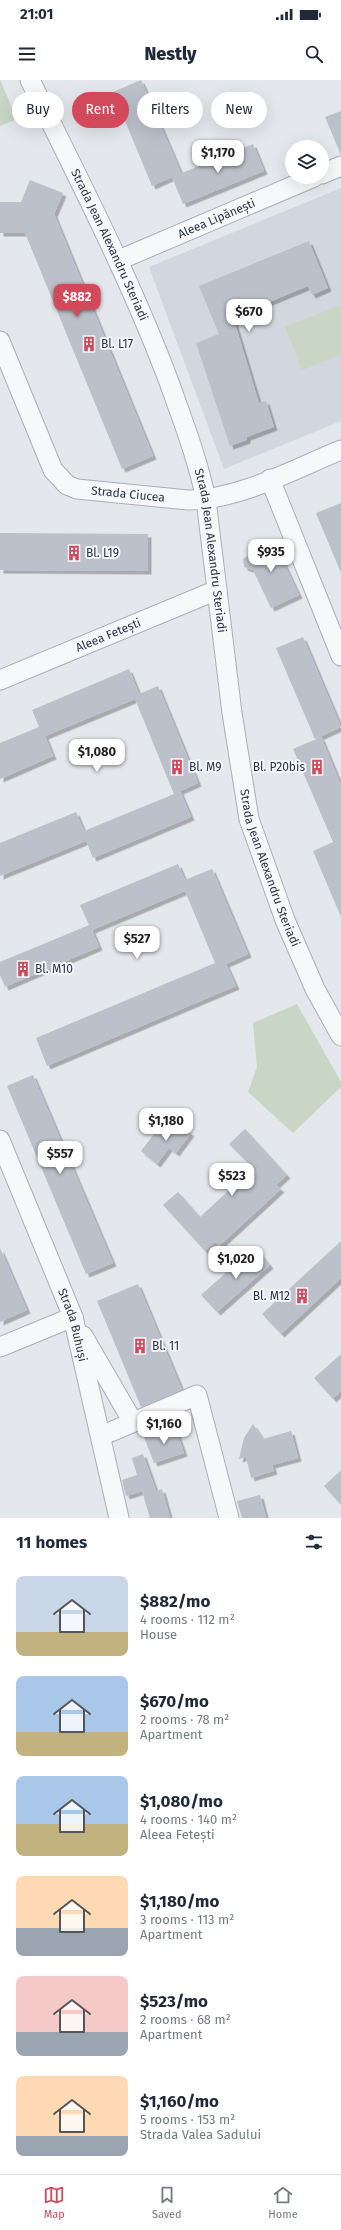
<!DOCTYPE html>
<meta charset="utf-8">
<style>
body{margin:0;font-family:"Fira Sans",sans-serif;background:#f6f6f7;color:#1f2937;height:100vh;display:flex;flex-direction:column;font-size:15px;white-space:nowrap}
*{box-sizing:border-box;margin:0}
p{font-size:13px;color:#747a83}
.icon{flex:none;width:22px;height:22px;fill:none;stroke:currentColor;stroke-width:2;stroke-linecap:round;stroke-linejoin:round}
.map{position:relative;height:1438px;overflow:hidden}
.sheet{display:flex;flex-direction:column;background:#fff;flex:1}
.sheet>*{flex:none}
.banner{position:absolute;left:12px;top:12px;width:317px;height:36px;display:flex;gap:8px}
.tools{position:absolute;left:285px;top:60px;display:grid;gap:8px}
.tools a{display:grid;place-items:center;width:44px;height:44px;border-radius:50%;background:#fff;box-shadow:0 4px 16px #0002;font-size:20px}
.price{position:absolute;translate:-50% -34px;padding:0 9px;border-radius:8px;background:#fff;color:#222;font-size:13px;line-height:26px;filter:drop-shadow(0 1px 2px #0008)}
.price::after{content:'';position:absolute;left:50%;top:24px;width:12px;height:9px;margin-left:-6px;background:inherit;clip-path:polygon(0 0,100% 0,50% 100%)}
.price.on{background:#d1495b;color:#fff}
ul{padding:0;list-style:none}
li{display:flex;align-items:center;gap:12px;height:100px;padding:0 16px}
li span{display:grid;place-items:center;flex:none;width:112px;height:80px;border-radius:8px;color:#555}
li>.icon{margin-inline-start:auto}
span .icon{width:48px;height:48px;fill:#fffc;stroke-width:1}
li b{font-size:17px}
h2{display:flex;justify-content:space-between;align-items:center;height:48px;padding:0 16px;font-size:17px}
.tag{padding:0 14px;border-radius:18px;background:#fff;box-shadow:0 4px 16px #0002;font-size:14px;line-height:36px}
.tag.on{background:#d1495b;color:#fff}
.status{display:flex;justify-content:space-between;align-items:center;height:28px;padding:0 20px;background:#fff;direction:ltr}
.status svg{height:11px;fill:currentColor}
header{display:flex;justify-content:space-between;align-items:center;height:52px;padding:0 16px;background:#fff;font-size:18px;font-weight:800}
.dock{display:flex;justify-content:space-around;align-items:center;height:56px;border-top:1px solid #e0e1e3;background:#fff;font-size:11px;color:#747a83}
.dock a{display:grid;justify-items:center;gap:2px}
.dock .on{color:#d1495b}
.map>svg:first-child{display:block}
</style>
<div class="status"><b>21:01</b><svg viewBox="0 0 49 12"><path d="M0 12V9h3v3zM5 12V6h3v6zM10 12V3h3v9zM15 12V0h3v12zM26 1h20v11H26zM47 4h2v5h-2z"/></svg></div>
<header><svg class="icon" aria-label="menu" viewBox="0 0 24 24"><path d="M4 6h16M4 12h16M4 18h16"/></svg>Nestly<svg class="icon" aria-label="search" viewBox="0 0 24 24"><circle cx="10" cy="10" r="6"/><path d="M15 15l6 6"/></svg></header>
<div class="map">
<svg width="341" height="1438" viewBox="0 0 341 1438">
<defs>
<filter id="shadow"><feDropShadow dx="3.5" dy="3.5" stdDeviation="0" flood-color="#0004"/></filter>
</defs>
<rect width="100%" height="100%" fill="#e4e7ec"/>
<path fill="#d2d6de" d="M341,108V341L224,389L149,187Z"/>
<path fill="#c9d6c5" d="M0,0L17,39L0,46Z
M341,225V275L302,290L285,247Z
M297,924L341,1002V1007L293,1053L248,1012L257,987L253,943Z"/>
<path fill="#bbc0ca" filter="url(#shadow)" d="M141,0L181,93L152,106L113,12Z
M341,31V75L325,37Z
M253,64L264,91L183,124L172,97Z
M30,100L63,113L54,134L153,376L122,389L25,153H0V122H21Z
M309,161L328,208L312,215L308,206L233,237L259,323L266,321L274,347L247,357V360L230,366L196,263L219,254L199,206Z
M341,423V493L316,433Z
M0,453L148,454V491L0,490Z
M264,459L268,462L273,460L299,515L271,528L253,490L244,487L243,479L256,470L257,463Z
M303,557L341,647L315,659L276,568Z
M129,589L139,614L158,606L198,703L180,711L191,737L93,778L86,761L0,796V763L76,732L84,751L174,714L135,619L45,656L53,676L0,699V663L39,647L32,630Z
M321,657L341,705V837L313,771L333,762L293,669Z
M178,784L185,800L212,789L248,874L226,884L236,906L47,986L36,958L215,883L185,811L92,850L99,867L5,907L0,895V882L89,845L80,825Z
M33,995L113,1183L86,1194L7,1006Z
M174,1041L191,1053L176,1073L169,1068L157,1084L141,1071L158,1049L165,1054Z
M245,1049L287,1095L276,1105L281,1109L219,1166L215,1162L205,1171L163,1125L178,1112L200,1137L253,1088L229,1064Z
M341,1161V1198L281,1254L262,1234Z
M255,1167L270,1185L217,1232L201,1215Z
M0,1168L27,1230L0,1242Z
M138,1204L182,1310L141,1327L97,1221Z
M341,1274V1311L333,1319L314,1298Z
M253,1344L263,1359L291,1351L298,1378L272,1385L274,1391L251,1398L246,1377L239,1379L244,1358Z
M175,1347L184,1373L154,1383L144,1357Z
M143,1374L156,1411L162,1409L170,1438H150L142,1411L126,1416L122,1400L137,1395L132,1378Z
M341,1390V1425L324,1406Z
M260,1415L266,1438H242L237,1421Z"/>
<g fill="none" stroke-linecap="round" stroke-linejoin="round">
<g stroke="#a9aeb7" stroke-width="21">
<g id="minor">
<path id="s1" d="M30,0C79,100 130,198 169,302C183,341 198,380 206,420L232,633L249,739L285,840L315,909L341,956"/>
<path d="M322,94L341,86"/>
<path id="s2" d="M119,180L314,97"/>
<path id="s3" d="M0,261L53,390L67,405L77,409L188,420C239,420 294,389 341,370"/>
<path d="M270,399L341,576"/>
<path id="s4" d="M0,600L217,510"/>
<path id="s5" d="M0,1060L73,1237L119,1438"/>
<path d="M83,1256L133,1342"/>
<path d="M0,1267L73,1237"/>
<path d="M101,1356L197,1315L229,1438"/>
</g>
</g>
<use href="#minor" stroke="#f7f8fa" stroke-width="19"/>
</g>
<defs>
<g id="building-bare" transform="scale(1.2)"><path d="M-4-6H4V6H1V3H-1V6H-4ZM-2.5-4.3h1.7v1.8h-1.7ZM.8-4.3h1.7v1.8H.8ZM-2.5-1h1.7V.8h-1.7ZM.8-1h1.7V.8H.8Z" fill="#d1495b" stroke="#f4f6f9" stroke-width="2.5" paint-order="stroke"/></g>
</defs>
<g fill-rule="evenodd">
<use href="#building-bare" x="89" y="264"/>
<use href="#building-bare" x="74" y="473"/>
<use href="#building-bare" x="177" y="687"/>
<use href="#building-bare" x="317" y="687"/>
<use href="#building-bare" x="23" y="889"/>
<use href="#building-bare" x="302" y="1216"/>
<use href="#building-bare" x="140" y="1266"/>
</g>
<g text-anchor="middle" stroke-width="4" stroke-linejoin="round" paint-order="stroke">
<g font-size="12" fill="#2b3445" stroke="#f4f6f9">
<text dy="4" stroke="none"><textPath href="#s2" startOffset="106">Aleea Lipănești</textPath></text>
<text dy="4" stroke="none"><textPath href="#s1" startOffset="183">Strada Jean Alexandru Steriadi</textPath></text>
<text dy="4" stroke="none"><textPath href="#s3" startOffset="222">Strada Ciucea</textPath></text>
<text dy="4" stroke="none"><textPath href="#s1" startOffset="507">Strada Jean Alexandru Steriadi</textPath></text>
<text dy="4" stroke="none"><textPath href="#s4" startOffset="117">Aleea Fetești</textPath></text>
<text dy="4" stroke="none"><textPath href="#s1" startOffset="831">Strada Jean Alexandru Steriadi</textPath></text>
<text dy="4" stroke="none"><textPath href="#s5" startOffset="199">Strada Buhuși</textPath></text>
</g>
<g font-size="12" fill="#2b3445" stroke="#f4f6f9" text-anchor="start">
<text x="101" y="268">Bl. L17</text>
<text x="86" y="477">Bl. L19</text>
<text x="189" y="691">Bl. M9</text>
<text x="305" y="691" text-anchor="end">Bl. P20bis</text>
<text x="35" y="893">Bl. M10</text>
<text x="290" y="1220" text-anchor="end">Bl. M12</text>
<text x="152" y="1270">Bl. 11</text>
</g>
</g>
</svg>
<div class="tools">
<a><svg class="icon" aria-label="layers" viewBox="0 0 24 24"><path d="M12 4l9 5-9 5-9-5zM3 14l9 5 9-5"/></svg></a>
</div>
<b class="price" style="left:218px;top:94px">$1,170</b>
<b class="price on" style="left:77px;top:238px">$882</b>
<b class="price" style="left:249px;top:253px">$670</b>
<b class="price" style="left:271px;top:493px">$935</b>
<b class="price" style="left:97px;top:693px">$1,080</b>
<b class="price" style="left:137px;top:880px">$527</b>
<b class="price" style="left:166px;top:1062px">$1,180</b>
<b class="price" style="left:60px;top:1095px">$557</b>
<b class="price" style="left:232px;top:1117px">$523</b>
<b class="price" style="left:236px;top:1200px">$1,020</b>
<b class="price" style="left:164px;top:1365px">$1,160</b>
<div class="banner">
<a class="tag">Buy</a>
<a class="tag on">Rent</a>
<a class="tag">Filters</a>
<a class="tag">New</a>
</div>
</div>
<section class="sheet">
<h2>11 homes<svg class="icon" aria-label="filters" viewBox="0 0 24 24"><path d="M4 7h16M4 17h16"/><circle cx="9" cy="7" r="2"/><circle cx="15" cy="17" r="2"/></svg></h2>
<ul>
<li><span style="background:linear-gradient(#c9d6e8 70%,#c2b280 0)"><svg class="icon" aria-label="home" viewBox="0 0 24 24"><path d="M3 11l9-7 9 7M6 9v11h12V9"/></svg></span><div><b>$882/mo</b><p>4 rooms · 112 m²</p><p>House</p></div></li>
<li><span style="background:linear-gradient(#a9c7e8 70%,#c2b280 0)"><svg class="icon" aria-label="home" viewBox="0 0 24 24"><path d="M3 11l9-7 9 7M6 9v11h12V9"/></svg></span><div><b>$670/mo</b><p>2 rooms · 78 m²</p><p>Apartment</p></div></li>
<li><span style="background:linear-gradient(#a9c7e8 60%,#c2b280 0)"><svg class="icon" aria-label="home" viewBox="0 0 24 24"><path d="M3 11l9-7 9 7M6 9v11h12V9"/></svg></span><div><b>$1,080/mo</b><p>4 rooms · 140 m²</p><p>Aleea Fetești</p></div></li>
<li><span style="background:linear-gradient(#ffd9b3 65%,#9aa5b1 0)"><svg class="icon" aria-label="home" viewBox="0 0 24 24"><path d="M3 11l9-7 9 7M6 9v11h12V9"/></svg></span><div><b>$1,180/mo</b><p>3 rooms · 113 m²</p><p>Apartment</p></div></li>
<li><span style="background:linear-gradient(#f6c9c9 70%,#9aa5b1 0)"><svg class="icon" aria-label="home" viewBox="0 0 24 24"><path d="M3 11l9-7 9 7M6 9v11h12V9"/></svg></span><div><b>$523/mo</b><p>2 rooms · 68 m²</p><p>Apartment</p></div></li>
<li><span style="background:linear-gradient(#ffd9b3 75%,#9aa5b1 0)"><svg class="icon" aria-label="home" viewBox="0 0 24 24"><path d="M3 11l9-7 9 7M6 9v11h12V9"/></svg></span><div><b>$1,160/mo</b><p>5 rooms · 153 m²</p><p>Strada Valea Sadului</p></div></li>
</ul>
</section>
<nav class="dock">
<a class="on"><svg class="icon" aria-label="map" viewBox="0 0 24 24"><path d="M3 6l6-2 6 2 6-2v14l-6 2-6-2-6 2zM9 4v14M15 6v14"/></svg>Map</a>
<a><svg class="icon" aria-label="saved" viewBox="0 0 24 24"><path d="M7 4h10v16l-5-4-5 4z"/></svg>Saved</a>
<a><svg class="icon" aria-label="home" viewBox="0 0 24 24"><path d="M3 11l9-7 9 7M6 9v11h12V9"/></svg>Home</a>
</nav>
